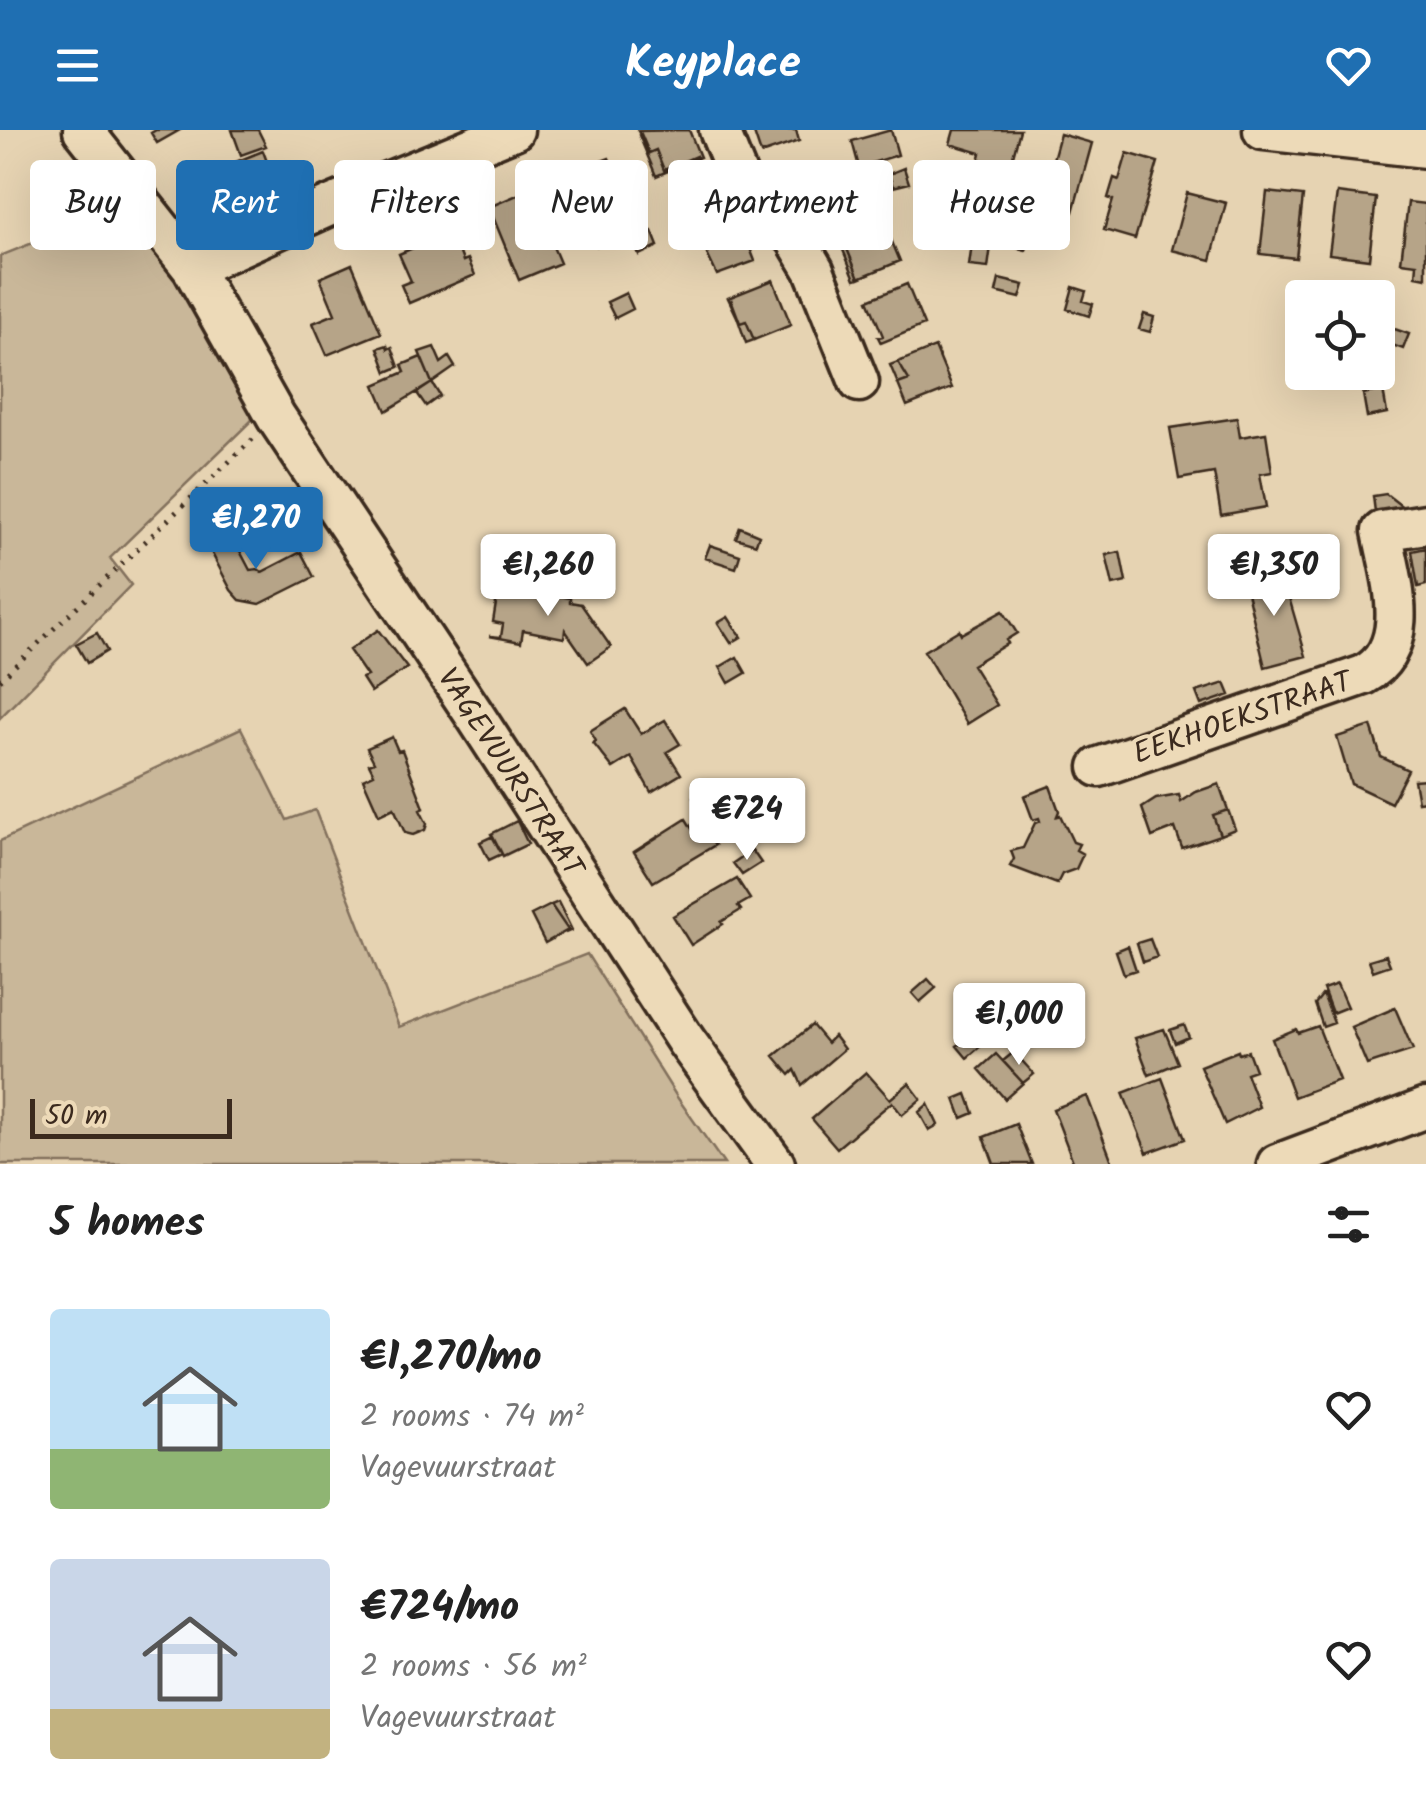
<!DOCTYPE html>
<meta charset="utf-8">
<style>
body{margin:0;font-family:Kalam,sans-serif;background:#f6f6f6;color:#222;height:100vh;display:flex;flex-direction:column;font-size:38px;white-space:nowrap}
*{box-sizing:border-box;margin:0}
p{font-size:32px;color:#767676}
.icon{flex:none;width:55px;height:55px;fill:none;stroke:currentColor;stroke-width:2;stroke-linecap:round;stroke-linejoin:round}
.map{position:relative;height:1034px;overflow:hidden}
.side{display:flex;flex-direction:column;background:#fff;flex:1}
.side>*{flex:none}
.hud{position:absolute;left:30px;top:30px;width:1368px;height:90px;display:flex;gap:20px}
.fabs{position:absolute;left:1285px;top:150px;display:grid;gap:20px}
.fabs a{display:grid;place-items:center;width:110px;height:110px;border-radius:10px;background:#fff;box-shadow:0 10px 40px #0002;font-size:50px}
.scale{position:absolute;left:30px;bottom:25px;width:202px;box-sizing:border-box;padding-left:10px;border:5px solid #3b2a1e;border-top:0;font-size:28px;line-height:35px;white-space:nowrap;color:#3b2a1e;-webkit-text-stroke:8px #eddab8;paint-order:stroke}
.price{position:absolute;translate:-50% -85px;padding:0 22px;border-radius:10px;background:#fff;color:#222;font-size:32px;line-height:65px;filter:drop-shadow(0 2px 5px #0008)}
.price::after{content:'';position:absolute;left:50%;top:60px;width:30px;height:22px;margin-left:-15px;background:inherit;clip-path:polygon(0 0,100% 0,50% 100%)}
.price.current{background:#1f6fb2;color:#fff}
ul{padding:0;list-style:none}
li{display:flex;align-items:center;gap:30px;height:250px;padding:0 50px}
li span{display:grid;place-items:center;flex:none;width:280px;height:200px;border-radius:10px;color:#555}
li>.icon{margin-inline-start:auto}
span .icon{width:120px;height:120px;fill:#fffc;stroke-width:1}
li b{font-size:42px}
h2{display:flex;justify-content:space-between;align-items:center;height:120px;padding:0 50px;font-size:42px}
.pill{padding:0 35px;border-radius:10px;background:#fff;box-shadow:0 10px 40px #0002;font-size:35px;line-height:90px}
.pill.current{background:#1f6fb2;color:#fff}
header{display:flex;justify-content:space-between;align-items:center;height:130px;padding:0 50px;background:#1f6fb2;color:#fff;font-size:45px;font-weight:600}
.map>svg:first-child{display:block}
</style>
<header><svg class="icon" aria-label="menu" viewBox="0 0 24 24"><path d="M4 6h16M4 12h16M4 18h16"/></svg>Keyplace<svg class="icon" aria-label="heart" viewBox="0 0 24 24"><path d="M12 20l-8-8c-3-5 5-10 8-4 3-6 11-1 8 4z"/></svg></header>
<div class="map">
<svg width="1426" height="1034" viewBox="0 0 1426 1034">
<rect width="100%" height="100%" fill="#e6d3b2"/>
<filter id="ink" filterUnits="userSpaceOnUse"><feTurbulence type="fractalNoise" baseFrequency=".01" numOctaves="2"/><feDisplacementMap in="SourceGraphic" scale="20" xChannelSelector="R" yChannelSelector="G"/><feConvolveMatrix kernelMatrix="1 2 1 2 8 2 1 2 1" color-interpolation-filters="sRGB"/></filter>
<g filter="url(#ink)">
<path fill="#c9b799" stroke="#82705c" stroke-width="2.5" d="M122,77L184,160L249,274L252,290L110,428L131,455L0,588V126Z
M241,598L287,690L315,680L399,897L587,824L677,967L724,1034H0V711Z"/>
<path fill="#b6a488" stroke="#3b2a1e" stroke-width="2.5" d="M156,0H180L157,13L151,3Z
M232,0H258L266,16L241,25Z
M689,0L700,27L664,40L656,20L649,23L638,1Z
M753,0H796L799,11L761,24Z
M891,0L898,25L859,37L852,11Z
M954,0H1020L1002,67L972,58L981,23L950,14Z
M641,4L649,23L656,20L664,40L696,26L697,29L656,46L639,5Z
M1060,4L1092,13L1073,82L1041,73Z
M263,21L276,56L229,72L218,39Z
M1127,23L1158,32L1135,109L1104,100L1113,70L1108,68L1114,48L1119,50Z
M609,28L638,100L597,116L579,71L589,67L578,40Z
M904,38L909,53L893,57L889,44Z
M704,43L705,46L686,54L696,77L716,69L721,81L698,90L683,52Z
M705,43L716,69L696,77L686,54L705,46Z
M529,60L560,133L519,150L489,77Z
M1267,62L1303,66L1296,128L1260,124Z
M1187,63L1226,73L1211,130L1172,120Z
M1337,63L1376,68L1369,129L1329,124Z
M1408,72L1426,74V148L1416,146L1417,134L1401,132Z
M1014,82L1038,88L1026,120L1005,115Z
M883,90L900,131L859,148L843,109Z
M725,92L736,118L748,113L755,131L717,145L697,103Z
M448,93L463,131L468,129L475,145L409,173L401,155L411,151L399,124L429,111L426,102Z
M648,101H652L658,116L639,125L633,108Z
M843,109L859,148L855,149L839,110Z
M972,114L991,116L988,138L969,136Z
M352,134L381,203L327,225L313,193L335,184L320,148Z
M999,149L1024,155L1020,168L996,162Z
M773,150L791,195L754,210L746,191L740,193L728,168Z
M907,154L924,195L881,213L878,207L883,206L868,170Z
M1073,157L1086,161L1083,171L1093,174L1089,186L1067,179Z
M626,163L633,179L615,188L607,172Z
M731,169L740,193L746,191L754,210L746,213Z
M1144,184L1154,187L1150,202L1139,199Z
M1386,196L1409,204L1403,219L1381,211Z
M387,215L388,219L392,217L399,237L387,242L378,218Z
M434,217L441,233L449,227L455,237L432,253L419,222Z
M935,217L952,258L907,276L898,254L909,250L898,232Z
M421,227L432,253L386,281L375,255L405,242L402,235Z
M898,232L909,250L898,254L890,235Z
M432,253L440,266L426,276L417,263Z
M1383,260L1387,283L1367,287L1363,264Z
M1237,288L1240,307L1266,303L1272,342L1260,344L1266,377L1221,385L1214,343L1179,349L1170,298Z
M1386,364L1404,378L1375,382L1373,366Z
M740,397L759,405L756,414L736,408Z
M229,400L250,440L258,439L262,442L301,422L314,447L260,474L240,470L231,460L206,412Z
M710,415L740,425L736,438L705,428Z
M1426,418V455L1418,457L1412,421Z
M1120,422L1126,452L1113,455L1106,425Z
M1281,440L1306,526L1265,537L1244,450Z
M510,454L549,461V464L570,468V472L581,474L611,517L588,533L565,500L564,508L523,500L521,512L489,506L501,507L503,494L493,492L497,467L508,469Z
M1003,481L1017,503L1006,510L1008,513L972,535L997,575L967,594L924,521L959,500L961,504Z
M728,487L741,507L731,513L718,493Z
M378,500L407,538L371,562L362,548L367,546L349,520Z
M97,503L107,521L87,533L76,514Z
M737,527L746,543L729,553L720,537Z
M1225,553L1230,565L1201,575L1196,562Z
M625,579L641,604L665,590L680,614L667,622L681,644L651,662L631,627L613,638L593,613L596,611L590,601Z
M1371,596L1381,627L1408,640L1391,673L1351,654L1337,607Z
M392,607L398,621L402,620L424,678L420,680L427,694L425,700L413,705L405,703L394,678L379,685L363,649L374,644L369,634L374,632L367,618Z
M1426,649V671L1418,672L1414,650Z
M1219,654L1228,680L1213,685L1220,705L1182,718L1175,698L1152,707L1142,678L1156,669L1179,665L1181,672L1196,662Z
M714,655L723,669L702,682L693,668Z
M1050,656L1059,681L1057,686L1060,685L1073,712L1079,714L1076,720L1083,724L1076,739L1062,744L1057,754L1010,736L1014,729L1011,721L1023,718L1035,693L1040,691L1039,688L1033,690L1024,666Z
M782,662L799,666L795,683L784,681L786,673L779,671Z
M1228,680L1235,699L1220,705L1213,685Z
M686,689L694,702L703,696L715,715L653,752L634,722Z
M517,691L528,714L503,726L491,704Z
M493,706L502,724L489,730L480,712Z
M752,720L761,733L742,745L733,733Z
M737,749L750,769L738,776L741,780L721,792L723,794L691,815L673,786Z
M558,772L572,800L565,803L568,800L551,775Z
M551,775L568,800L545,813L531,785Z
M1150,809L1157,827L1143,832L1137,813Z
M1128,816L1136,840L1124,844L1116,821Z
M1386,825L1390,835L1373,841L1369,830Z
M928,849L936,858L920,872L912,863Z
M1337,854L1347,877L1332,883L1323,859Z
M1323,864L1334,893L1323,897L1315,874Z
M1395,878L1413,920L1367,935L1351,897Z
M812,895L827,913L834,906L844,919L802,955L795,940L790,945L774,926Z
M1184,895L1189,907L1175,913L1170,900Z
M1318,896L1339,950L1294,967L1272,909L1296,899L1298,903Z
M1164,899L1178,933L1149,945L1135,908Z
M972,904L982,915L967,928L957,916Z
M1238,921L1239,924L1248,921L1255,940L1246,943L1259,977L1225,994L1200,936Z
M1014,922L1034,944L1023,953L1003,931Z
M996,924L1023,953L1005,969L979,939Z
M866,942L890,969L909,953L921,969L902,985L892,972L837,1018L812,989Z
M866,942L890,969L909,953L921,969L902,985L892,972L837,1018L812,989Z
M1162,948L1185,1009L1147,1023L1123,963Z
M967,964L974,983L962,988L955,969Z
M1087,966L1113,1034H1074L1053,979Z
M928,974L938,995L929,1000L919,982Z
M1016,994L1032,1034H994L984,1007Z"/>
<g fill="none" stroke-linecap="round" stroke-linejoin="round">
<g stroke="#3b2a1e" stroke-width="45">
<path id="minor" d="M83,0L192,138L276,287L472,581L686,911L775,1034
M719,0L741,54L795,108L814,140L859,252
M1263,0L1426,18
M192,138L334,74L514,0
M1099,637L1364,545C1415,517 1391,448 1382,401L1426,394
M1277,1034L1426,978"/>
</g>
<path stroke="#3b2a1e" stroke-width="5" stroke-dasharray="2.5 8" stroke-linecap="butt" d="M0,550L255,307"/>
<use href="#minor" stroke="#eddab8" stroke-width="38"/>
</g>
</g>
<g text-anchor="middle" stroke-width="8" stroke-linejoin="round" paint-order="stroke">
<g font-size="30" fill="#3b2a1e" stroke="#eddab8">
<text transform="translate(1242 587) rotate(-19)" y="10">EEKHOEKSTRAAT</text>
<text transform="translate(511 642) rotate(57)" y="10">VAGEVUURSTRAAT</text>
</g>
</g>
</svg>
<div class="fabs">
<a><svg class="icon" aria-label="locate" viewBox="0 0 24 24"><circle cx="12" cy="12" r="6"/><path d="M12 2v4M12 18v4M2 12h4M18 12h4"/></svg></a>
</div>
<div class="scale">50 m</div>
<b class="price current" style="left:256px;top:442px">€1,270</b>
<b class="price" style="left:548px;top:489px">€1,260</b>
<b class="price" style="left:1274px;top:489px">€1,350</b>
<b class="price" style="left:747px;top:733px">€724</b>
<b class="price" style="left:1019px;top:938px">€1,000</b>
<div class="hud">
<a class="pill">Buy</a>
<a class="pill current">Rent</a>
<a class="pill">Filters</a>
<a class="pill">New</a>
<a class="pill">Apartment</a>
<a class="pill">House</a>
</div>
</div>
<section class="side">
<h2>5 homes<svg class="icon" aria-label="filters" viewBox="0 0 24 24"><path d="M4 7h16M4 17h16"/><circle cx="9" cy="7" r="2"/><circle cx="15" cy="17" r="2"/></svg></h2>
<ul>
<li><span style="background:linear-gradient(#bfe0f5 70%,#8fb573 0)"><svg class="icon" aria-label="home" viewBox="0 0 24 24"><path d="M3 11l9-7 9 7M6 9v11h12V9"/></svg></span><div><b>€1,270/mo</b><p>2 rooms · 74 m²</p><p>Vagevuurstraat</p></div><svg class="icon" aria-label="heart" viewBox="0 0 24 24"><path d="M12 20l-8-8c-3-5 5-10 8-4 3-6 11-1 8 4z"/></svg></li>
<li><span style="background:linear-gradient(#c9d6e8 75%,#c2b280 0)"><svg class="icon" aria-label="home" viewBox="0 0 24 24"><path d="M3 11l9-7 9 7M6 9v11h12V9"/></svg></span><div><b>€724/mo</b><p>2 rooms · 56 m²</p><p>Vagevuurstraat</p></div><svg class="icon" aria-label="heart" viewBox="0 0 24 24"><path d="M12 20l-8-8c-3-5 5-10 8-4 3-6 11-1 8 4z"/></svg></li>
</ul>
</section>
